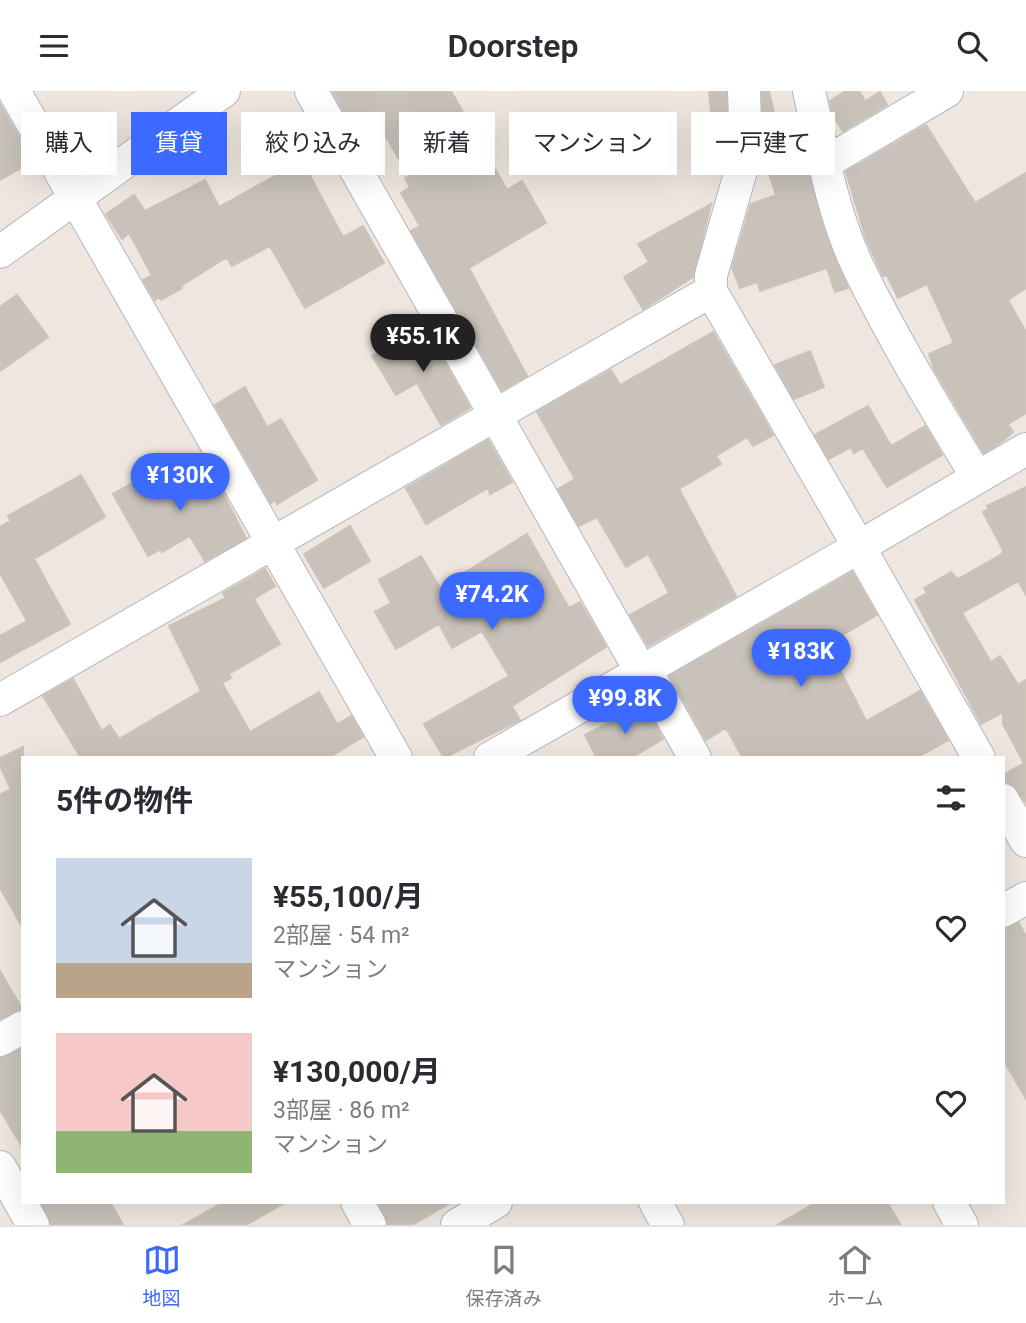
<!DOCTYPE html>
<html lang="ja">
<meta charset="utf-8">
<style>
body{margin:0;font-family:Roboto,"Noto Sans JP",sans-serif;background:#f2f2f3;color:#2b2b33;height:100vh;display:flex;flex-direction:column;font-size:26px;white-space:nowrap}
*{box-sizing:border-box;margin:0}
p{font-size:23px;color:#7c7c81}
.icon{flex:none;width:38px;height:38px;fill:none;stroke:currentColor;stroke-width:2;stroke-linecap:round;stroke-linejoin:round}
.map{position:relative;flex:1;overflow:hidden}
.sheet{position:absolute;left:21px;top:665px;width:984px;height:448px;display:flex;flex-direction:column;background:#fff;border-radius:0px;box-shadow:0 7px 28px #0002}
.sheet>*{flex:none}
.guide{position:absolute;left:21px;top:21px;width:985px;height:63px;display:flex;gap:14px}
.price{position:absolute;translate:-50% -60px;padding:0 16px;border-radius:24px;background:#3c69ff;color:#fff;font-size:23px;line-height:46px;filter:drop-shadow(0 2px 4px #0008)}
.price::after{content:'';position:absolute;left:50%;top:42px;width:21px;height:16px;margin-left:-10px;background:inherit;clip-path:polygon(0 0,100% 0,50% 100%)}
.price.active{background:#222;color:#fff}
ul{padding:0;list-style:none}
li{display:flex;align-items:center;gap:21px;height:175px;padding:0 35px}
li span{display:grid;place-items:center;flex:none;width:196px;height:140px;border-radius:0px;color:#555}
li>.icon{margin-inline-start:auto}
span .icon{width:84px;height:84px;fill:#fffc;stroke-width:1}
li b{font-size:30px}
h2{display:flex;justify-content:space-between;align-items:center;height:84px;padding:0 35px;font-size:30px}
.chip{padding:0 24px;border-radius:0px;background:#fff;box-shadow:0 7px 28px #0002;font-size:24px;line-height:63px}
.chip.active{background:#3c69ff;color:#fff}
header{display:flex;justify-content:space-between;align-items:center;height:91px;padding:0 35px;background:#fff;font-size:32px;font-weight:600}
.menu{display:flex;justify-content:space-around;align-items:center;height:98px;border-top:2px solid #e1e1e2;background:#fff;font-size:19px;color:#7c7c81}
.menu a{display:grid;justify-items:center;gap:4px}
.menu .active{color:#3c69ff}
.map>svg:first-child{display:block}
</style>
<header><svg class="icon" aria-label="menu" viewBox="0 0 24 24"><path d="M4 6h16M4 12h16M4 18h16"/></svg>Doorstep<svg class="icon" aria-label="search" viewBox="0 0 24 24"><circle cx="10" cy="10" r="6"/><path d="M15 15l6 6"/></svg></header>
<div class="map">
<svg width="1026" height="1134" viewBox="0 0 1026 1134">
<rect width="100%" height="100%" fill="#efe7df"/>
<path fill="#c8c2ba" stroke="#cbc3b8" stroke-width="2" d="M332,0H451L507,99L522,90L546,132L469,177L527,285L502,299L411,140L420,135L401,102L410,96L405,87L409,85L382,39L361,51Z
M709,0H726L727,29L712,31Z
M762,0H769L780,47L799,41L824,139L848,197L835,201L827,177L760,200L758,191L740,197L732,177L751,113L776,104L764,67Z
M846,0H859L865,10L880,1L887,14L843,40L833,25L830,10Z
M0,13L33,70L0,89Z
M926,34L975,112L1026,82V197L1008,209L1026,241V322L1008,333L1013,341L1004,349L984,362L934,278L929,263L954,252L927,193L898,207L887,184L883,185L866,148L846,81Z
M302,70L343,146L363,135L384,172L305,217L270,155L232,175L227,167L222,169L181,195L182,197L161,209L159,206L155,209L143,189L152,184L129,142L122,148L106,123L134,104L145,120L205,89L219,116Z
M711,113L693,186L643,218L624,186L649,171L638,153Z
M17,204L48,246L0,280V216Z
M425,237L470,317L441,334L417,292L396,304L372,265Z
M713,241L773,344L753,355L747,346L716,365L721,373L679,398L736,505L648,555L630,524L669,502L648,463L626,476L597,426L579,435L558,398L575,388L537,321L611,279L620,294Z
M810,260L824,296L794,308L775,274Z
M245,296L267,336L281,328L317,389L277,413L275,409L271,412L215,314Z
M868,315L891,355L925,335L942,364L887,396L863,357L854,362L851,356L829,368L815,344Z
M488,349L512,391L490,403L488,397L426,433L406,397Z
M191,370L207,396L217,391L246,447L205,470L190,445L162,461L161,458L148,465L113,403L147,384L151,392Z
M81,384L105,426L34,468L70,533L0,571V545L27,530L0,482V436L11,430L8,425Z
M1026,396V504L1018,490L962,522L991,571L1000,565L1018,594L1026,589L1025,710L1013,694L1003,691V684L1024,672L1003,633V621L981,633L915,509L927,502L924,497L951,481L958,488L1002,463L1003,459L983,421L989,418L987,415Z
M350,435L370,470L324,497L304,463Z
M527,443L569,517L580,511L606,556L512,615L520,629L444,667L424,633L509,585L482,540L452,557L439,533L396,558L375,521L391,512L379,489L421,465L440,497Z
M265,478L275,495L254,508L280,553L229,583L231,587L222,592L250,641L319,601L337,633L351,625L363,646L328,667H81L43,605L73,588L102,640L110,634L119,648L201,600L169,535L226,507L223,502Z
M852,481L877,524L827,553L866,630L920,600L948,649L916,667H743L726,637L706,649L670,585Z
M644,614L663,648L631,667H597L585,644Z
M23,656V837L0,797V704L11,698L0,675V667Z
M1019,832L1026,846V1008L1003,968V838Z
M0,880L22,918L0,928Z
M23,957V1057L0,1019V967Z
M41,1111H110L123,1134H51Z
M224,1111H286L246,1134H183Z
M378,1111H452L412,1134H388Z
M817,1111H887L901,1134H777Z"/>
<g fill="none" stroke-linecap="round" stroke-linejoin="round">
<g stroke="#b3b6c1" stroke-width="34">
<path id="minor" d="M14,0L396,667
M311,0L642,582
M744,0L746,62L711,184V200L859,456L1026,358
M809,0C822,59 832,121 858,176C893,248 936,318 977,386
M825,72L947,0
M0,161L224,0
M646,580L695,667
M0,609L711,200
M490,667L859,456L979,667
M1003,709L1026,750
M1003,820L1026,807
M0,949L23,936
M0,1076L33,1134
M357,1111L370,1134
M655,1111L668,1134
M949,1111L962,1134
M457,1134L496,1111"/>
</g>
<use href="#minor" stroke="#fff" stroke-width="32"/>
</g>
</svg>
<b class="price active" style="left:423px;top:283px">¥55.1K</b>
<b class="price" style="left:180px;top:422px">¥130K</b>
<b class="price" style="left:492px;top:541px">¥74.2K</b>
<b class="price" style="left:801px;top:598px">¥183K</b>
<b class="price" style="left:625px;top:645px">¥99.8K</b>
<div class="guide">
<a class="chip">購入</a>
<a class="chip active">賃貸</a>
<a class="chip">絞り込み</a>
<a class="chip">新着</a>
<a class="chip">マンション</a>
<a class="chip">一戸建て</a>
</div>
<section class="sheet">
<h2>5件の物件<svg class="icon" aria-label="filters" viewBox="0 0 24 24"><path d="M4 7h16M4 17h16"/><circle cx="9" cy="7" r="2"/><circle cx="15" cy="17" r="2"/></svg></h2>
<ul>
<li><span style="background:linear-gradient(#c9d6e8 75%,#b9a48a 0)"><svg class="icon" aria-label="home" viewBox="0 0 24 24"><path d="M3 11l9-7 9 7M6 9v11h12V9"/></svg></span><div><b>¥55,100/月</b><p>2部屋 · 54 m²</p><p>マンション</p></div><svg class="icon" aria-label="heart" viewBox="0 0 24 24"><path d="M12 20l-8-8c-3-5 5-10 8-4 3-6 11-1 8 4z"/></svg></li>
<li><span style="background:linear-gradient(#f6c9c9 70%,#8fb573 0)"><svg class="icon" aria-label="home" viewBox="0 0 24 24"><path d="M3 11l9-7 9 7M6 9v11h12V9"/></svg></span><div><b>¥130,000/月</b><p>3部屋 · 86 m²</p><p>マンション</p></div><svg class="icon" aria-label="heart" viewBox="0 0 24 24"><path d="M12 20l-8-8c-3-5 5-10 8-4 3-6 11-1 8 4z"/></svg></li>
</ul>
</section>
</div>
<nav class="menu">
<a class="active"><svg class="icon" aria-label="map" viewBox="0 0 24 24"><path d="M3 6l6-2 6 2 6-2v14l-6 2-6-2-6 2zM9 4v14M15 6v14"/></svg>地図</a>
<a><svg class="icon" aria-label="saved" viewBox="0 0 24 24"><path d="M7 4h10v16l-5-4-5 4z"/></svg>保存済み</a>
<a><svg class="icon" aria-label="home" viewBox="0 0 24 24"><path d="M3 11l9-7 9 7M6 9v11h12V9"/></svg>ホーム</a>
</nav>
